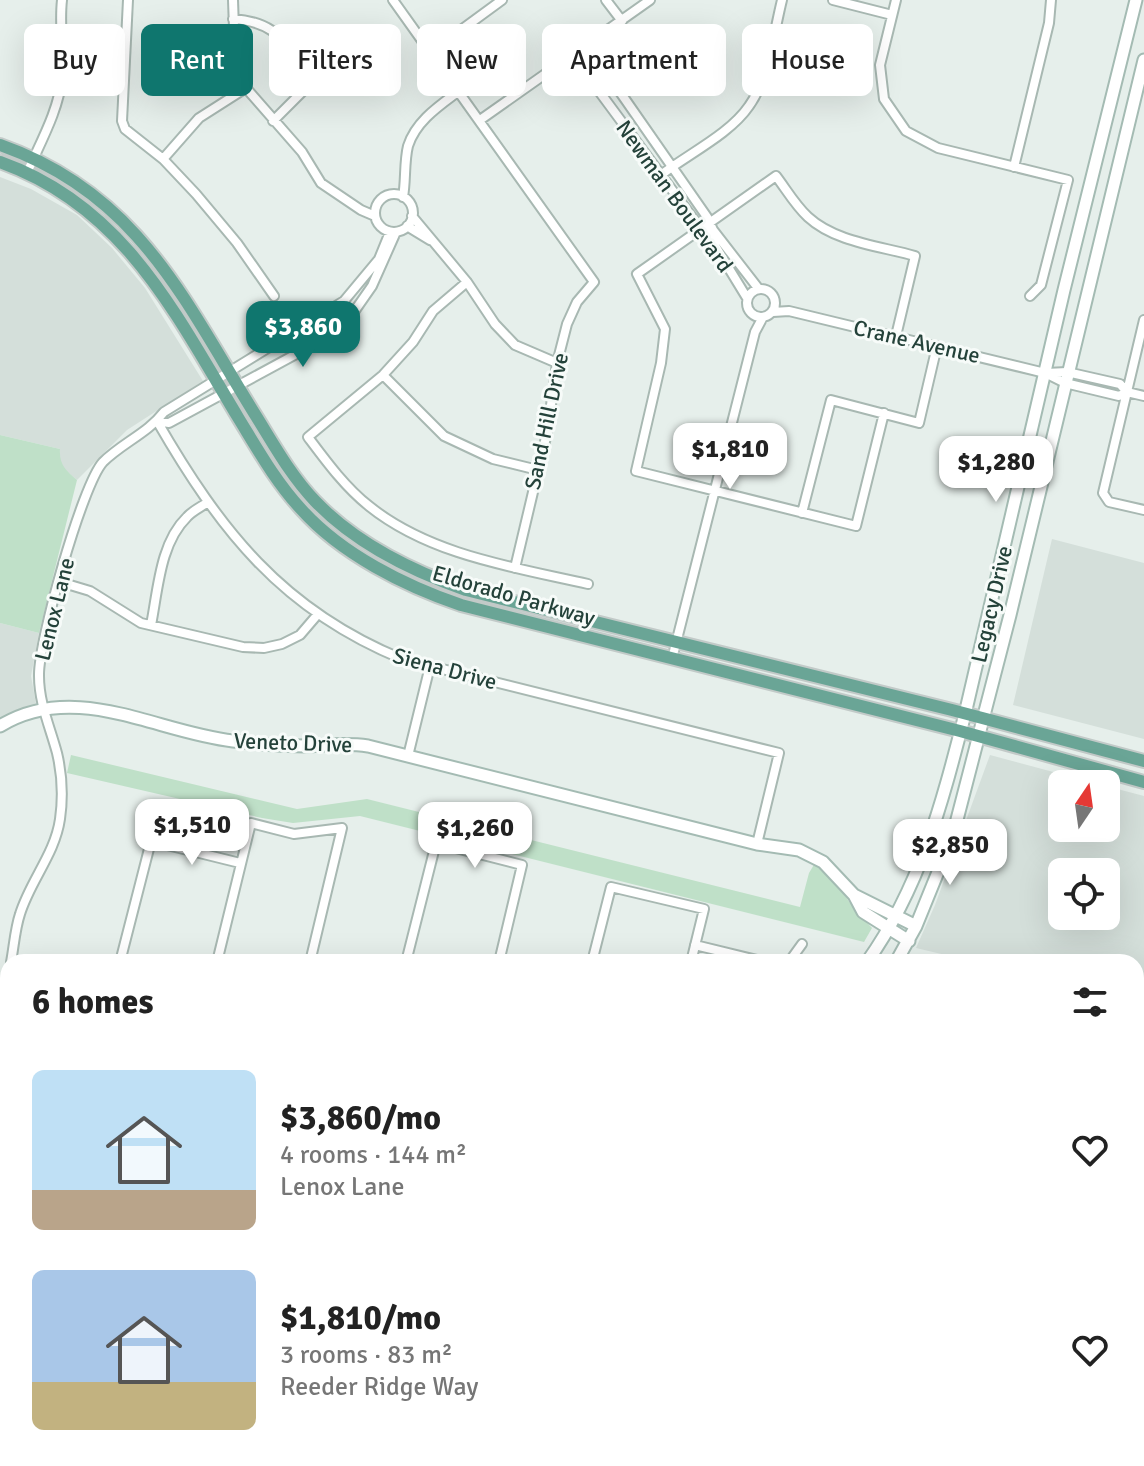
<!DOCTYPE html>
<meta charset="utf-8">
<style>
body{margin:0;font-family:Signika,sans-serif;background:#f2f2f2;color:#222;height:100vh;display:flex;flex-direction:column;font-size:30px;white-space:nowrap}
*{box-sizing:border-box;margin:0}
p{font-size:26px;color:#767676}
.icon{flex:none;width:44px;height:44px;fill:none;stroke:currentColor;stroke-width:2;stroke-linecap:round;stroke-linejoin:round}
.map{position:relative;flex:1;overflow:hidden}
.drawer{position:absolute;left:0px;top:954px;width:1144px;height:512px;display:flex;flex-direction:column;background:#fff;border-radius:24px 24px 0 0;box-shadow:0 8px 32px #0002}
.drawer>*{flex:none}
.guide{position:absolute;left:24px;top:24px;width:1096px;height:72px;display:flex;gap:16px}
.needle{width:52px;rotate:13deg}
.tools{position:absolute;left:1048px;top:770px;display:grid;gap:16px}
.tools a{display:grid;place-items:center;width:72px;height:72px;border-radius:12px;background:#fff;box-shadow:0 8px 32px #0002;font-size:40px}
.price{position:absolute;translate:-50% -68px;padding:0 18px;border-radius:16px;background:#fff;color:#222;font-size:26px;line-height:52px;filter:drop-shadow(0 2px 4px #0008)}
.price::after{content:'';position:absolute;left:50%;top:48px;width:24px;height:18px;margin-left:-12px;background:inherit;clip-path:polygon(0 0,100% 0,50% 100%)}
.price.active{background:#0f766e;color:#fff}
ul{padding:0;list-style:none}
li{display:flex;align-items:center;gap:24px;height:200px;padding:0 32px}
li span{display:grid;place-items:center;flex:none;width:224px;height:160px;border-radius:12px;color:#555}
li>.icon{margin-inline-start:auto}
span .icon{width:96px;height:96px;fill:#fffc;stroke-width:1}
li b{font-size:34px}
h2{display:flex;justify-content:space-between;align-items:center;height:96px;padding:0 32px;font-size:34px}
.pill{padding:0 28px;border-radius:12px;background:#fff;box-shadow:0 8px 32px #0002;font-size:28px;line-height:72px}
.pill.active{background:#0f766e;color:#fff}
.map>svg:first-child{display:block}
</style>
<div class="map">
<svg width="1144" height="1466" viewBox="0 0 1144 1466">
<rect width="100%" height="100%" fill="#e6efeb"/>
<path fill="#d4dfda" fill-rule="evenodd" d="M0,177L31,189L77,215L112,248L145,288L203,381L127,430L77,480L64,469L59,459L60,449L0,435Z
M1052,539L1144,563V739L1013,705Z
M0,623L39,633L31,676L36,704L0,718Z
M990,755L1098,784H1062V828H1106V786L1144,796V1089H1136V962H975L916,948L935,905ZM1106,872V916H1062V872Z
M1136,1361L1144,1362V1466H666L669,1458H1136Z"/>
<path fill="#bfe0c8" d="M0,435L60,449C59,465 66,470 77,480L39,633L0,623Z
M71,755L297,809L367,799L800,907L809,873L815,863C834,874 841,892 854,908C859,915 866,921 872,928L864,942L360,816L293,823L262,818L67,773Z
M1136,1089H1144V1170H1136Z
M0,1438L8,1440V1458H533L531,1466H0Z"/>
<g fill="none" stroke-linecap="round" stroke-linejoin="round">
<path stroke="#8ec9d4" stroke-width="12" d="M1136,1160L1144,1158
M195,1466L197,1458"/>
<g stroke="#a8b8b2" stroke-width="12">
<path id="street" d="M128,0L122,121L125,129L163,159L196,194L237,243L274,296
M233,0L235,57L246,88L302,152L321,183L361,210L375,216
M393,0L594,282L577,302L567,324L557,363L547,433L515,568
M606,0L622,21
M833,0L892,15
M896,0L880,65L884,99L906,131L938,148L1068,180L1041,285L1030,296
M233,19C277,22 283,42 309,72L307,87L273,121
M588,46L707,217L713,230L758,288
M431,52L502,0
M573,56L698,225L703,226L747,298
M480,120L650,0
M163,159L199,118L246,88
M1014,167L1049,23L1051,0
M27,173C40,143 59,110 62,77C64,51 59,26 62,0
M661,175C688,154 730,134 749,106C768,80 774,32 782,0
M375 213a19 19 0 1 1 38 0a19 19 0 1 1-38 0Z
M403,197C406,181 404,162 408,146C416,121 439,106 459,91
M412,216L467,282L495,324L515,345L557,363
M407,226L430,240
M467,282L433,311L413,342L383,375L308,437C326,461 345,487 369,506C430,555 513,567 588,584
M747 303a14 14 0 1 1 28 0a14 14 0 1 1-28 0Z
M773,312L789,311L1045,373L1065,383L1119,396L1127,392
M1144,320L1103,493L1109,502L1144,510
M1046,373L1067,372L1120,384L1127,392L1144,396
M383,375L444,436L493,459L538,470
M884,413L856,526L636,471L661,363L665,329L637,274L776,176C786,189 795,205 808,217C835,242 880,246 915,256L896,336
M157,421C220,530 282,610 402,659L779,753L757,844
M157,421L169,423L300,352L349,319L372,286L396,232
M802,513L831,400L919,423L937,346
M60,582L90,591L141,623L243,647L264,648L282,644L300,635L318,614
M151,625C158,590 160,543 187,517C192,511 201,507 208,502
M672,659L755,332L763,317
M408,756L430,666
M695,945L765,962
M11,962C14,946 15,929 20,914C30,881 55,854 60,819C63,798 62,774 57,753C50,727 39,703 39,676C38,643 82,485 103,462C122,443 148,433 164,412L344,301L379,259L390,232
M120,962L151,841L240,863
M217,962L251,823L294,834L342,828L310,962
M406,962L436,843L522,865L499,962
M592,962L611,887L704,909L691,962
M789,962L802,944
M0,1015L8,979
M0,1426L8,1428"/>
</g>
<g stroke="#a4bbb3" stroke-width="15">
<path id="secondary" d="M0,726C76,680 155,732 233,741C258,744 282,746 307,746C329,745 347,743 368,746L757,844L799,850L823,862L854,895L863,912L909,941
M854,895L916,926
M867,962C921,886 942,803 965,714L1064,290L1136,0
M896,962L916,926L953,835L1010,615L1144,60
M544,1466L546,1458
M565,1466L567,1458"/>
</g>
<g stroke="#c2cac8" stroke-width="16">
<path id="primary" d="M0,145C139,194 184,300 256,416C274,445 291,476 315,501C355,543 412,571 466,590L952,710L1144,761
M0,162C124,206 175,313 239,419C258,450 276,482 301,509C341,554 405,586 461,605L960,731L1144,782"/>
</g>
<use href="#street" stroke="#fff" stroke-width="8"/>
<use href="#secondary" stroke="#fff" stroke-width="11"/>
<use href="#primary" stroke="#6aa596" stroke-width="12"/>
</g>
<g text-anchor="middle" stroke-width="6" stroke-linejoin="round" paint-order="stroke">
<g font-size="22" fill="#24423a" stroke="#f7fbf9">
<text transform="translate(675 196) rotate(54)" y="8">Newman Boulevard</text>
<text transform="translate(917 341) rotate(13)" y="8">Crane Avenue</text>
<text transform="translate(546 421) rotate(-78)" y="8">Sand Hill Drive</text>
<text transform="translate(514 595) rotate(16)" y="8">Eldorado Parkway</text>
<text transform="translate(991 604) rotate(-77)" y="8">Legacy Drive</text>
<text transform="translate(54 609) rotate(-76)" y="8">Lenox Lane</text>
<text transform="translate(445 668) rotate(15)" y="8">Siena Drive</text>
<text transform="translate(293 742) rotate(2)" y="8">Veneto Drive</text>
</g>
</g>
</svg>
<div class="tools">
<a><svg class="needle" viewBox="-14 -14 28 28"><path d="M0-13l5 13h-10z" fill="#e53935"/><path d="M0 13l5-13h-10z" fill="#767676"/></svg></a>
<a><svg class="icon" aria-label="locate" viewBox="0 0 24 24"><circle cx="12" cy="12" r="6"/><path d="M12 2v4M12 18v4M2 12h4M18 12h4"/></svg></a>
</div>
<b class="price active" style="left:303px;top:369px">$3,860</b>
<b class="price" style="left:730px;top:491px">$1,810</b>
<b class="price" style="left:996px;top:504px">$1,280</b>
<b class="price" style="left:192px;top:867px">$1,510</b>
<b class="price" style="left:475px;top:870px">$1,260</b>
<b class="price" style="left:950px;top:887px">$2,850</b>
<div class="guide">
<a class="pill">Buy</a>
<a class="pill active">Rent</a>
<a class="pill">Filters</a>
<a class="pill">New</a>
<a class="pill">Apartment</a>
<a class="pill">House</a>
</div>
<section class="drawer">
<h2>6 homes<svg class="icon" aria-label="filters" viewBox="0 0 24 24"><path d="M4 7h16M4 17h16"/><circle cx="9" cy="7" r="2"/><circle cx="15" cy="17" r="2"/></svg></h2>
<ul>
<li><span style="background:linear-gradient(#bfe0f5 75%,#b9a48a 0)"><svg class="icon" aria-label="home" viewBox="0 0 24 24"><path d="M3 11l9-7 9 7M6 9v11h12V9"/></svg></span><div><b>$3,860/mo</b><p>4 rooms · 144 m²</p><p>Lenox Lane</p></div><svg class="icon" aria-label="heart" viewBox="0 0 24 24"><path d="M12 20l-8-8c-3-5 5-10 8-4 3-6 11-1 8 4z"/></svg></li>
<li><span style="background:linear-gradient(#a9c7e8 70%,#c2b280 0)"><svg class="icon" aria-label="home" viewBox="0 0 24 24"><path d="M3 11l9-7 9 7M6 9v11h12V9"/></svg></span><div><b>$1,810/mo</b><p>3 rooms · 83 m²</p><p>Reeder Ridge Way</p></div><svg class="icon" aria-label="heart" viewBox="0 0 24 24"><path d="M12 20l-8-8c-3-5 5-10 8-4 3-6 11-1 8 4z"/></svg></li>
</ul>
</section>
</div>
